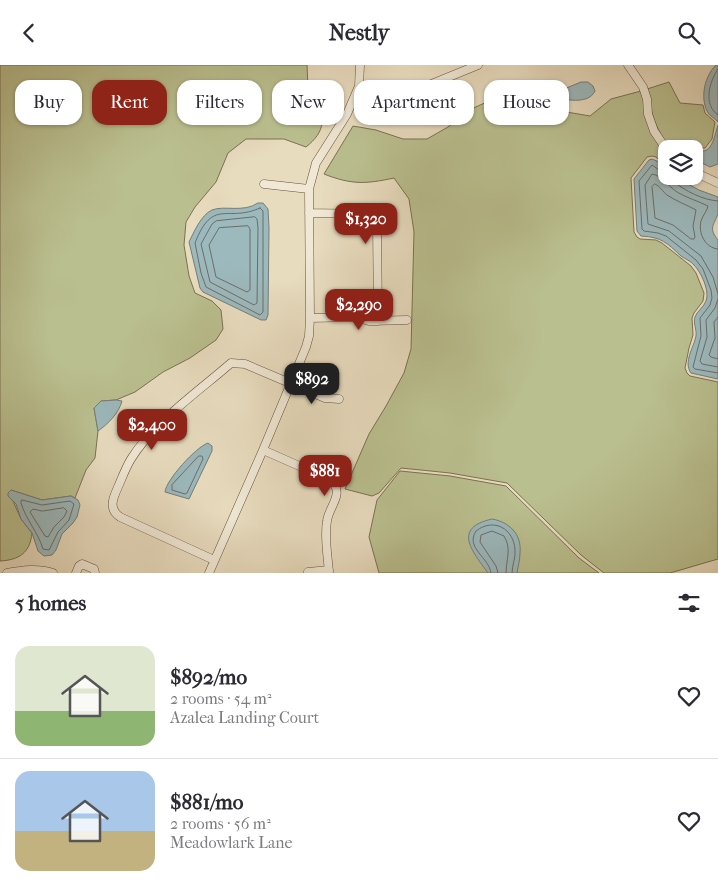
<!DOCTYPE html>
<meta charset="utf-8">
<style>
body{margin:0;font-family:"IM FELL French Canon",serif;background:#f7f7f7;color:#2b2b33;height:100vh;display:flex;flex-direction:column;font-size:19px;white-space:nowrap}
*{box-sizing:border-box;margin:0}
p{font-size:16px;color:#7c7c81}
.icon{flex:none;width:28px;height:28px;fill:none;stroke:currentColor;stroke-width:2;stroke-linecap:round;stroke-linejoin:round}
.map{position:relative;height:508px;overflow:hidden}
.drawer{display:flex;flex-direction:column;background:#fff;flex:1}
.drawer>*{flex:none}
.guide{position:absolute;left:15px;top:15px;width:689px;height:45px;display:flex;gap:10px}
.buttons{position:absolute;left:658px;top:75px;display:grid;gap:10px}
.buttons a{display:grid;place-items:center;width:45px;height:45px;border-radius:10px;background:#fff;box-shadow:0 1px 4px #0004;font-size:25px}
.price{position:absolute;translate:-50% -42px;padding:0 11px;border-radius:10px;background:#8f2418;color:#fff;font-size:16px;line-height:32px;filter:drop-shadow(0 1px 2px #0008)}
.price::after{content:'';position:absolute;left:50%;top:30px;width:15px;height:11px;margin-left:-8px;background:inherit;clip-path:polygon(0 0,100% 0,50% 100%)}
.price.current{background:#222;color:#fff}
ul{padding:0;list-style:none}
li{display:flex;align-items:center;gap:15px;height:125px;padding:0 15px}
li+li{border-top:1px solid #e1e1e2}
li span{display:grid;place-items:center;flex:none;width:140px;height:100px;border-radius:15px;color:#555}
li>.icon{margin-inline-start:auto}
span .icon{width:60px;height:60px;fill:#fffc;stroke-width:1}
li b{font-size:21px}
h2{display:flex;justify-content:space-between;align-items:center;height:60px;padding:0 15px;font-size:21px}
.chip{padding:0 18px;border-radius:15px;background:#fff;box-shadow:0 1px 4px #0004;font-size:18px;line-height:45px}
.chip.current{background:#8f2418;color:#fff}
header{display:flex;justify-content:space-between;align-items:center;height:65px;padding:0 15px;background:#fff;font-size:22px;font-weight:800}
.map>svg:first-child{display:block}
</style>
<header><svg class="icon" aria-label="back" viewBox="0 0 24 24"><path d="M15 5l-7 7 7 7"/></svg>Nestly<svg class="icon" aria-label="search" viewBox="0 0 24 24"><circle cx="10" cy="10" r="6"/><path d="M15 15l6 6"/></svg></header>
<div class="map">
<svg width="718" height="508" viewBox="0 0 718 508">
<rect width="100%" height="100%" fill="#e8dcbf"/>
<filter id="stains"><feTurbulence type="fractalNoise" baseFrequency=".004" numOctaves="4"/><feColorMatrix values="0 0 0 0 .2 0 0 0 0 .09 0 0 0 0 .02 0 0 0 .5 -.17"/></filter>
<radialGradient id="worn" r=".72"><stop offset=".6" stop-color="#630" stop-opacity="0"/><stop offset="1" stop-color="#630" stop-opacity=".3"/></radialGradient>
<path fill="#babf8f" stroke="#7b7150" d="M0,0H307L308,23L307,36C329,50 325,67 306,82L284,74H246L228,88L216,117L195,142L186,157L184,180L189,211L195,228L212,236L221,245L223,264L216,275L190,293L163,307L135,327L116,335L101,336L94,343L98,366L95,393L86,405L75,433L71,431L42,435L11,425L9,427L21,454L32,468C30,488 19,495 0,496Z
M669,17L680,38L703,40L705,48L715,57L712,74L705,83H698L684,78L680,81V84H670C654,60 652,51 647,24Z
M641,26L652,68L666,89V101L656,92L652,91L647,92L631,113L634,167L637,172L640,174L656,175L662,178L691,201L696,208L704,228L703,236L694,248L692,253L693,270L689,283L685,303L687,308L690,311L718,317V494L670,508H604L581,490L507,418L450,408L401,403L379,428L372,431L345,424L369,369L386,341L404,308L411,284L414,167L409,134L394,113C366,119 352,120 324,109L353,61L376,65L403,74H427L448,62L467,46L500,31L522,34L543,43L590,51L611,34Z
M400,406L450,411L506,421L579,493L599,508H379L369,472L377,435Z"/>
<path fill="#9cb9bd" stroke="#767d78" d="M716,0H718V57C715,53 709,51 707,46C700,31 705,11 716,0Z
M581,17H588L593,21L595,26C588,41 562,34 549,31L548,28L550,25L564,24Z
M718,60V99L710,102L694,94V84C712,93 714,72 718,60Z
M652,94L659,97L666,105V111H673L699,125L718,132C718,137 718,144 718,149C714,160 708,163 718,175V314L691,308C683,297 694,282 696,271C697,265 693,258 695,252C697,246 704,242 706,236C710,226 701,207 694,200C691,196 685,194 681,191C667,178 662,172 641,171L637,166L634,114L649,95Z
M258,138H263L268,144L269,163L268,250L266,255H261L203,227L200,223L189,177C194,167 201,150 212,145C224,140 243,148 258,138Z
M116,335L122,336C119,348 108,359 98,366L94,343L101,336Z
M208,378L212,381V386L189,434L165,427C166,415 196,382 208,378Z
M11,425L42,435L71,431L78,435L80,440L77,452L73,458L62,469L56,485L52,490L44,491L38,486L32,468L21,454L16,439L8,431V428Z
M492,454C509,457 522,469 520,488C520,495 518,501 517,508H488C472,486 452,463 492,454Z"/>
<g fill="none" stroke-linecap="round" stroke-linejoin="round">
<path stroke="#6c6e67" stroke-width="1" d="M718,4C709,17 703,40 718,50
M666,108L662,107L652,100L639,116L642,164L644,166L658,168L666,171L696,195L703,204L711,225L712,233L710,240L700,253L701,271L693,302L695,304L718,308
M672,111L673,116C685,126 703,135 718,136
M655,119C661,122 662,126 667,130C676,136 687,140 696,145L693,161L695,172L694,174H691L673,160L655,153L652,122Z
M260,143L263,146V247L260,250L206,222L201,208L195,178C213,132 227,158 260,143Z
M255,152L257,154L258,163L257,238L254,240L210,217L201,179L212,159L216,156Z
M248,161L250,164V225L247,227L216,212L209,180L219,163Z
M718,184C705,183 698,168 701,156C703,150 707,146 708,141C698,136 687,133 677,127C668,121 663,111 652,109L645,120L648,159L669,166L701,191L713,212L718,229
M718,234L715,243L706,255L707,272L700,296L702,299L718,302
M718,252L714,257L715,273L709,290L711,292L718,294
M199,391H202L203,394L187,428L185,429L172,425V420Z
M22,435L42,440L70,436L74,439L69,455L58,467L49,485L43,484C38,467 26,455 21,438Z
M64,443L67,446L64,452L54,462L48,472L45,471L30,447L33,444L42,446Z
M491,508C489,492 465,483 476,466C494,452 514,464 515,485C516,492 512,500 512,508
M498,508L496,501L480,477L481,470L492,466L504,471C512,484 506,494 506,508"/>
<g stroke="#67513c" stroke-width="9">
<path id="minor" d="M628,0L643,22L647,34L648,49L654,66L666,84
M359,21L401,28L412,27L478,0
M694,107L718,118
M264,119L309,124
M309,148L366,149L374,153L377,159L378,256
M310,253L354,252L369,256L407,255
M263,385L331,415C345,429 329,441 327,456C324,472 328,492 329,508
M214,495L120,452C108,444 113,433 118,422C122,413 126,402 131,394C153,358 199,326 231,298L245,299L325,333L339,334
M308,507L329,505
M7,508C23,505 38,503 53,508
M76,508L79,501L82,499L94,504L95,508
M209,508L263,385L306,282L309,271L310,253L309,124L316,98L347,49L359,21L360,0"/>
</g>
<use href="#minor" stroke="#f0e8d5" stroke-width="8"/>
</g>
<rect width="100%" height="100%" filter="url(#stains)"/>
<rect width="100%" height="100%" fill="url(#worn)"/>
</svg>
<div class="buttons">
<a><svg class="icon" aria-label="layers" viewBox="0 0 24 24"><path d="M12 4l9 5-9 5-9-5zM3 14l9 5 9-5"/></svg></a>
</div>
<b class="price" style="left:366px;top:180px">$1,320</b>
<b class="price" style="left:359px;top:266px">$2,290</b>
<b class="price current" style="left:312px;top:340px">$892</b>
<b class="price" style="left:152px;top:386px">$2,400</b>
<b class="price" style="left:325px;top:432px">$881</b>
<div class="guide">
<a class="chip">Buy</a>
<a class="chip current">Rent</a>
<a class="chip">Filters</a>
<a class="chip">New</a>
<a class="chip">Apartment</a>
<a class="chip">House</a>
</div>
</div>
<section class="drawer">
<h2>5 homes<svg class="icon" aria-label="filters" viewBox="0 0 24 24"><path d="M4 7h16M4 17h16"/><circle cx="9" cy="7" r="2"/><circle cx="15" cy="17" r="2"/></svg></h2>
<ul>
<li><span style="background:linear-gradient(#dfe7d0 65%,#8fb573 0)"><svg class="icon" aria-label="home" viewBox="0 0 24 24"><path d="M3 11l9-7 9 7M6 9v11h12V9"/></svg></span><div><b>$892/mo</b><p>2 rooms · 54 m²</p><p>Azalea Landing Court</p></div><svg class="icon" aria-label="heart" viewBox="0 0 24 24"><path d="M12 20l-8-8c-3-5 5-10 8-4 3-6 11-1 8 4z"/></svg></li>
<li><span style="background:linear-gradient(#a9c7e8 60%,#c2b280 0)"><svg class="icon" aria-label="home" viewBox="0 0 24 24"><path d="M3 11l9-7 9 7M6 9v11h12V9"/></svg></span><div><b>$881/mo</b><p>2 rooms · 56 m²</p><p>Meadowlark Lane</p></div><svg class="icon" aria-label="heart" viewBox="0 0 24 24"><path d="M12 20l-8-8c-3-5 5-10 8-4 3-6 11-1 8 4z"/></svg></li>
</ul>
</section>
